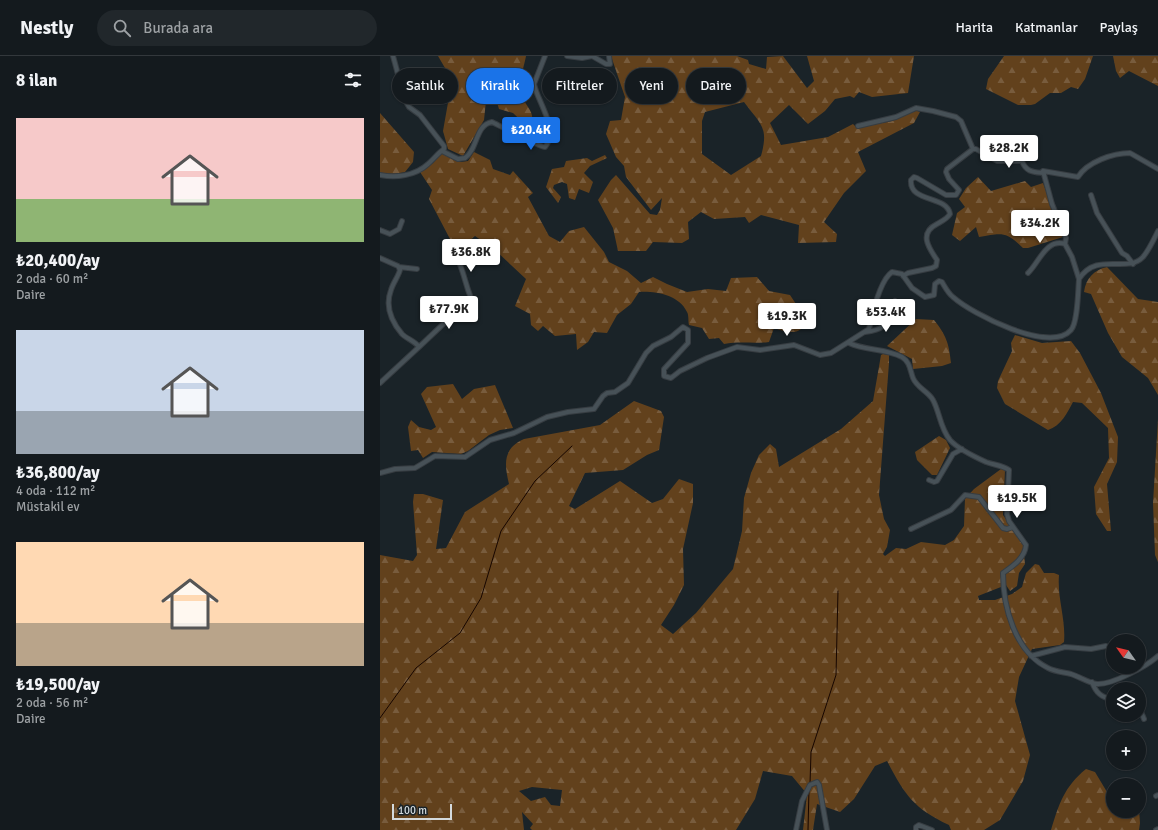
<!DOCTYPE html>
<html lang="tr">
<meta charset="utf-8">
<style>
body{margin:0;font-family:Signika,sans-serif;background:#21272b;color:#f1f3f6;height:100vh;display:flex;flex-direction:column;font-size:15px;white-space:nowrap}
*{box-sizing:border-box;margin:0}
p{font-size:13px;color:#9da1a4}
.icon{flex:none;width:22px;height:22px;fill:none;stroke:currentColor;stroke-width:2;stroke-linecap:round;stroke-linejoin:round}
.map{position:relative;flex:1;overflow:hidden}
.drawer{display:flex;flex-direction:column;background:#141a1e;width:380px}
.drawer>*{flex:none}
.top-card{position:absolute;left:12px;top:12px;width:380px;height:36px;display:flex;gap:8px}
.needle{width:26px;rotate:304deg}
.tools{position:absolute;left:726px;top:578px;display:grid;gap:8px}
.tools a{display:grid;place-items:center;width:40px;height:40px;border-radius:50%;background:#141a1e;box-shadow:0 1px 3px #0004,0 0 0 1px #33383c;font-size:20px}
.scale{position:absolute;left:12px;bottom:10px;width:60px;box-sizing:border-box;padding-left:4px;border:2px solid #d4dadd;border-top:0;font-size:11px;line-height:14px;white-space:nowrap;color:#d4dadd;-webkit-text-stroke:3px #1a2328;paint-order:stroke}
.price{position:absolute;translate:-50% -34px;padding:0 9px;border-radius:4px;background:#fff;color:#222;font-size:13px;line-height:26px;filter:drop-shadow(0 1px 2px #0008)}
.price::after{content:'';position:absolute;left:50%;top:24px;width:12px;height:9px;margin-left:-6px;background:inherit;clip-path:polygon(0 0,100% 0,50% 100%)}
.price.active{background:#1a73e8;color:#fff}
ul{padding:0;list-style:none}
li{display:grid;align-content:center;gap:8px;height:212px;padding:0 16px}
li span{display:grid;place-items:center;height:124px;border-radius:0px;color:#555}
li>.icon{margin-inline-start:auto}
span .icon{width:72px;height:72px;fill:#fffc;stroke-width:1}
li b{font-size:17px}
h2{display:flex;justify-content:space-between;align-items:center;height:48px;padding:0 16px;font-size:17px}
.tag{padding:0 14px;border-radius:18px;background:#141a1e;box-shadow:0 1px 3px #0004,0 0 0 1px #33383c;font-size:14px;line-height:36px}
.tag.active{background:#1a73e8;color:#fff}
header{display:flex;align-items:center;gap:24px;box-sizing:border-box;height:56px;padding:0 20px;background:#141a1e;border-bottom:1px solid #33383c}
header strong{font-size:19px}
nav{display:flex;gap:22px;margin-inline-start:auto;font-size:14px}
.search{width:280px;height:36px;background:#21272b;display:flex;align-items:center;gap:10px;box-sizing:border-box;padding:0 14px;border-radius:22px;color:#9da1a4;font-size:15px}
main{display:flex;flex:1;min-height:0}
.map>svg:first-child{display:block}
</style>
<header>
<strong>Nestly</strong>
<div class="search"><svg class="icon" aria-label="search" viewBox="0 0 24 24"><circle cx="10" cy="10" r="6"/><path d="M15 15l6 6"/></svg>Burada ara</div>
<nav><a>Harita</a><a>Katmanlar</a><a>Paylaş</a></nav>
</header>
<main>
<section class="drawer">
<h2>8 ilan<svg class="icon" aria-label="filters" viewBox="0 0 24 24"><path d="M4 7h16M4 17h16"/><circle cx="9" cy="7" r="2"/><circle cx="15" cy="17" r="2"/></svg></h2>
<ul>
<li><span style="background:linear-gradient(#f6c9c9 65%,#8fb573 0)"><svg class="icon" aria-label="home" viewBox="0 0 24 24"><path d="M3 11l9-7 9 7M6 9v11h12V9"/></svg></span><div><b>₺20,400/ay</b><p>2 oda · 60 m²</p><p>Daire</p></div></li>
<li><span style="background:linear-gradient(#c9d6e8 65%,#9aa5b1 0)"><svg class="icon" aria-label="home" viewBox="0 0 24 24"><path d="M3 11l9-7 9 7M6 9v11h12V9"/></svg></span><div><b>₺36,800/ay</b><p>4 oda · 112 m²</p><p>Müstakil ev</p></div></li>
<li><span style="background:linear-gradient(#ffd9b3 65%,#b9a48a 0)"><svg class="icon" aria-label="home" viewBox="0 0 24 24"><path d="M3 11l9-7 9 7M6 9v11h12V9"/></svg></span><div><b>₺19,500/ay</b><p>2 oda · 56 m²</p><p>Daire</p></div></li>
</ul>
</section>
<div class="map">
<svg width="778" height="774" viewBox="0 0 778 774">
<defs>
<pattern id="forest-firs" width="22" height="20" patternUnits="userSpaceOnUse"><rect width="22" height="20" fill="#62411c"/><path d="M5 1l3.5 6h-7zM16 11l3.5 6h-7z" fill="#785c3d"/></pattern>
</defs>
<rect width="100%" height="100%" fill="#1a2328"/>
<path fill="url(#forest-firs)" fill-rule="evenodd" d="M58,0H146C144,11 138,27 141,38C146,53 157,54 150,73L133,57L119,53L115,40L111,37L106,45L104,64L83,100L68,93L63,75L72,24Z
M231,0H357L368,4L369,8L386,13L387,1L403,0L427,32L434,25L427,0H534L528,37L492,41L479,36L474,42L470,40L455,43L445,55L428,68L409,49L390,67L401,89L448,81L473,68L477,72L512,65L535,54L540,56L534,67L478,96L486,115L464,137L444,166L457,178L456,186L418,187L419,169L381,159L369,167L365,161L334,163L321,156L308,166L309,183L302,187L273,186L266,195H238L233,172L218,144L231,124L236,119L270,158L277,159L280,154L282,142L271,154L246,121L244,110L236,101L226,78L230,65L241,64L245,41ZM364,46C381,69 389,71 381,100L351,119L322,98V65L325,56Z
M624,0H713L705,23L698,33L691,31L681,37H670L655,48L651,49H638L606,33L608,23Z
M733,0H778V30L749,15L740,22L736,15Z
M0,57L34,96L33,106L25,116L10,119L0,117Z
M94,96L110,104L113,113L130,119L133,115L153,137L148,141L169,180L180,186L189,175L204,171L224,196L229,206L247,215L261,227L273,221L287,228L307,236L328,233L346,235L351,222L377,221L389,235L410,239L422,257L421,273C413,279 404,275 394,272L389,286C374,288 360,285 344,288L339,282L329,283L322,272L309,269C308,265 309,259 307,256C299,239 276,235 259,236L251,248L237,259L227,277L214,276L208,286L197,294L196,278L175,280L163,270L158,275L151,269L150,258L135,250L146,223L114,193L95,180L88,186L70,183L49,143L52,134L40,116L53,107L61,97L81,106L88,105Z
M225,99L227,102L210,110L204,117L213,126L209,137L199,133L195,144L189,142L187,128L182,126L174,129L173,132L181,141L178,147L166,131L172,113L184,111L186,105L207,102L212,105Z
M598,121L611,135L645,125L651,131L663,127L683,181L648,192H643C626,175 622,177 599,181L596,171L580,185L572,179L577,157L585,151L579,143L586,132Z
M727,211L758,243L778,246V339L768,322L742,301L728,277L711,238L704,236C706,222 714,214 727,211Z
M536,263L554,264C566,279 569,287 571,307L562,310L533,313L532,303L507,290Z
M635,279L662,287L691,285L700,297L721,337L738,381L737,406L727,428L731,475H727L716,458L714,431L729,402L728,372L702,347L693,346C687,357 681,370 668,374L625,348L617,332L618,325L632,295L631,287Z
M503,298L509,299V307L499,439L504,463L510,474L507,491L503,498L505,500L516,492L526,493L541,486L565,489L574,484L584,470L585,443L594,433L621,413L625,414L623,459L643,488L645,508L639,517L637,530L630,535L626,529L598,540L599,544H615L632,538L642,531L646,517L655,508L659,509L664,517H674L679,519C677,542 686,563 684,586L680,589L652,593L639,621L635,645L650,699L643,725L620,764L604,774H571L569,769C533,752 525,739 507,705L495,710L474,743L460,756L437,748L433,774H423L427,738L412,720L383,715L375,743L356,774H152L150,772L153,768L142,756L144,774H0V499L33,505L37,499L33,446L34,438H43L63,444L56,493L66,492L85,456L129,428C124,408 123,392 144,383L220,369L254,345L281,355L284,361L279,394L267,399L243,414L205,417L189,450L195,453L240,425L272,447L283,443L299,423L313,428V447L303,493L304,529L294,549L281,569L293,578L316,557L353,513L362,475L364,442L371,417L379,399L390,388L396,393L399,411L461,373L493,345L501,299ZM152,731L182,734L180,750L171,749L165,741L151,745L139,735Z
M73,328L82,343L94,333L115,329L133,372L120,374L109,379L88,395L81,398L52,396L43,402L38,394L31,395L28,371L31,364L39,371L51,374L56,371L41,338L47,331Z
M778,363V506L775,499L773,447Z
M559,380L566,384L570,392L557,419H552L537,404L535,396Z
M706,713L715,716L727,736L733,738V755H759V753L760,767L759,774H671C679,748 684,731 706,713Z"/>
<g fill="none" stroke-linecap="round" stroke-linejoin="round">
<path stroke="#170600" stroke-width="1" d="M0,662L36,612L80,577L101,542L121,475L155,425L192,390
M430,728L431,696L456,619L458,535
M428,774L429,733"/>
<g stroke="#373d42" stroke-width="6">
<path id="minor" d="M187,0L202,2L212,0L226,8H230L229,0
M478,70L516,61L536,52L553,55L576,61L581,65L593,93L567,113L566,116L569,123L579,134L576,139H566L537,122L534,121L531,124C529,147 567,139 570,158C567,163 562,165 557,168C539,177 548,191 557,204L556,210L552,212L528,217L523,220
M593,93H596L617,105H642C646,116 653,116 663,117
M62,95L78,103L85,102C98,93 95,69 112,66C120,70 160,91 165,91C180,74 157,45 154,28L165,0
M0,119C16,122 35,120 48,108C54,103 58,97 64,93V90L40,59L29,51L25,44L13,0
M711,139L717,157L742,197L747,200L753,208
M0,174L10,178L19,173L22,165
M0,202L18,210L20,214C18,221 13,227 11,234C5,250 11,265 22,278C27,283 35,285 39,291L0,327
M19,211L37,213
M648,217C659,207 666,182 685,188
M699,223L692,201L685,188L686,182L672,148L663,115L698,121C707,106 733,97 750,97L778,113
M485,276C515,273 502,259 515,245L522,251
M469,287C486,295 505,292 522,301C530,306 530,314 533,322C537,332 548,335 553,344C560,357 560,372 570,384C578,393 595,401 606,406C614,409 622,409 629,414L627,458L629,465L646,489C645,502 633,510 623,517C623,551 635,596 668,612C676,616 683,616 691,618C700,621 709,627 717,628C732,629 767,610 778,600
M39,291L76,256L95,250C85,235 84,206 72,197
M0,417L15,413L35,412L55,400L85,401L110,384L134,377L167,361L188,356L214,353L223,340L227,337L235,336L248,327L266,297L273,290L291,281L303,271L308,274V287L284,313V320L291,322L300,315L327,302L357,291L380,294L414,289L440,299L451,297L489,273C492,259 500,224 512,216L522,218L532,232L545,241L554,239L555,228L559,225L562,226C565,231 568,237 573,241C592,258 670,298 691,274C698,266 698,234 699,223C717,195 747,218 763,201C769,194 774,183 778,175
M549,424L554,426L557,425L573,398L582,393
M531,473L571,454L585,439L599,441L623,472L627,473L633,471
M651,600L685,591L711,593L726,590
M712,626C716,637 721,641 733,644
M759,651L764,663
M776,740L778,739
M416,774L422,745L430,729L437,726L439,729L447,774
M536,774V771L539,769L552,774
M776,774L778,773"/>
</g>
<use href="#minor" stroke="#475157" stroke-width="4"/>
</g>
</svg>
<div class="tools">
<a><svg class="needle" viewBox="-14 -14 28 28"><path d="M0-13l5 13h-10z" fill="#e53935"/><path d="M0 13l5-13h-10z" fill="#9da1a4"/></svg></a>
<a><svg class="icon" aria-label="layers" viewBox="0 0 24 24"><path d="M12 4l9 5-9 5-9-5zM3 14l9 5 9-5"/></svg></a>
<a>+</a>
<a>−</a>
</div>
<div class="scale">100 m</div>
<b class="price active" style="left:151px;top:95px">₺20.4K</b>
<b class="price" style="left:629px;top:113px">₺28.2K</b>
<b class="price" style="left:660px;top:188px">₺34.2K</b>
<b class="price" style="left:91px;top:217px">₺36.8K</b>
<b class="price" style="left:69px;top:274px">₺77.9K</b>
<b class="price" style="left:506px;top:277px">₺53.4K</b>
<b class="price" style="left:407px;top:281px">₺19.3K</b>
<b class="price" style="left:637px;top:463px">₺19.5K</b>
<div class="top-card">
<a class="tag">Satılık</a>
<a class="tag active">Kiralık</a>
<a class="tag">Filtreler</a>
<a class="tag">Yeni</a>
<a class="tag">Daire</a>
</div>
</div>
</main>
